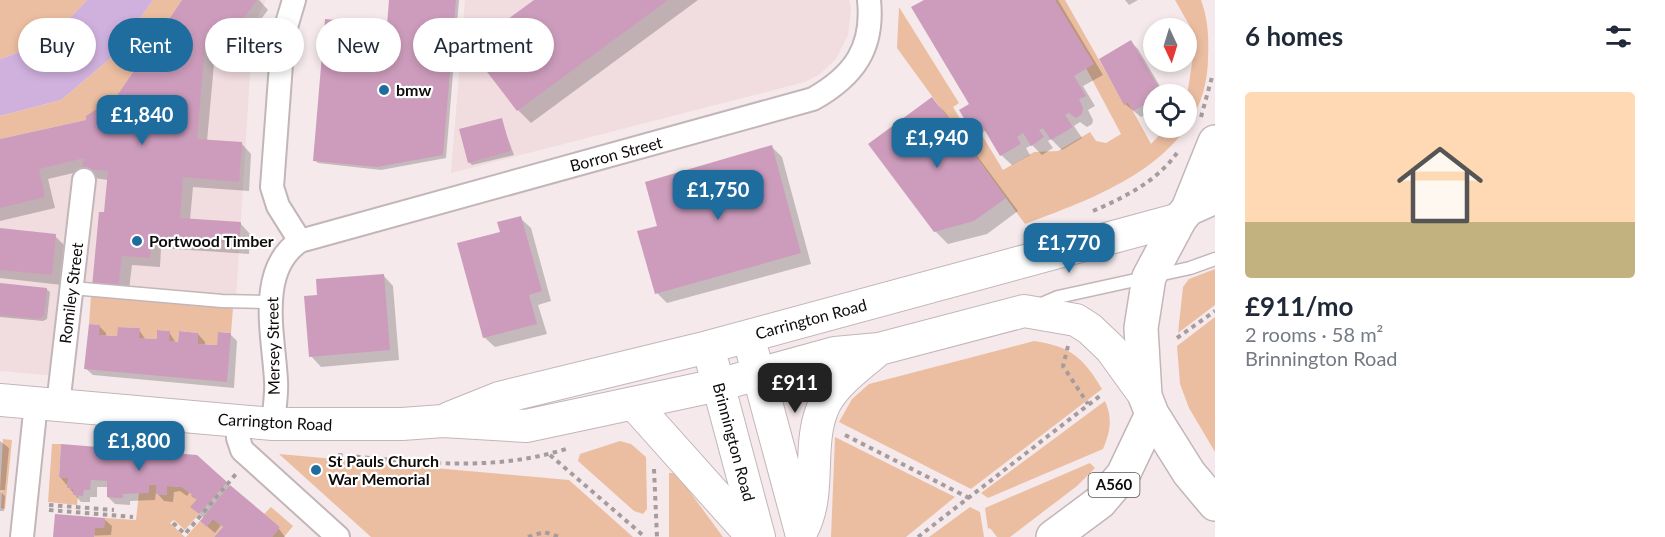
<!DOCTYPE html>
<meta charset="utf-8">
<style>
body{margin:0;font-family:Lato,sans-serif;background:#f6f6f7;color:#1f2937;height:100vh;display:flex;flex-direction:column;font-size:22px;white-space:nowrap}
*{box-sizing:border-box;margin:0}
p{font-size:20px;color:#747a83}
.icon{flex:none;width:33px;height:33px;fill:none;stroke:currentColor;stroke-width:2;stroke-linecap:round;stroke-linejoin:round}
.map{position:relative;flex:1;overflow:hidden}
.panel{display:flex;flex-direction:column;background:#fff;width:450px}
.panel>*{flex:none}
.top-card{position:absolute;left:18px;top:18px;width:570px;height:54px;display:flex;gap:12px}
.needle{width:39px;rotate:176deg}
.buttons{position:absolute;left:1143px;top:18px;display:grid;gap:12px}
.buttons a{display:grid;place-items:center;width:54px;height:54px;border-radius:50%;background:#fff;box-shadow:0 3px 9px #0003;font-size:30px}
.price{position:absolute;translate:-50% -51px;padding:0 14px;border-radius:12px;background:#1f6d9f;color:#fff;font-size:20px;line-height:39px;filter:drop-shadow(0 2px 3px #0008)}
.price::after{content:'';position:absolute;left:50%;top:36px;width:18px;height:14px;margin-left:-9px;background:inherit;clip-path:polygon(0 0,100% 0,50% 100%)}
.price.current{background:#222;color:#fff}
ul{padding:0;list-style:none}
li{display:grid;align-content:center;gap:12px;height:318px;padding:0 30px}
li span{display:grid;place-items:center;height:186px;border-radius:6px;color:#555}
li>.icon{margin-inline-start:auto}
span .icon{width:108px;height:108px;fill:#fffc;stroke-width:1}
li b{font-size:26px}
h2{display:flex;justify-content:space-between;align-items:center;height:72px;padding:0 30px;font-size:26px}
.chip{padding:0 21px;border-radius:27px;background:#fff;box-shadow:0 3px 9px #0003;font-size:21px;line-height:54px}
.chip.current{background:#1f6d9f;color:#fff}
main{display:flex;flex:1;min-height:0}
.map>svg:first-child{display:block}
</style>
<main>
<div class="map">
<svg width="1215" height="537" viewBox="0 0 1215 537">
<rect width="100%" height="100%" fill="#f5e9eb"/>
<path fill="#f1dce0" d="M154,0H266L253,26L236,299L69,284L57,376L0,371V128L56,118Z
M465,0H849L851,9L848,35L836,59L820,74L805,82L451,173Z"/>
<path fill="#ecbea1" d="M0,0H87C62,28 36,48 0,59Z
M153,0H182L116,97L86,120L0,139V116L61,100L113,56Z
M1055,0H1065L1124,104L1128,102L1151,144L1166,128H1186L1187,96L1196,37L1175,0H1201C1208,19 1209,38 1208,58C1207,158 1103,195 1025,224L897,48L899,7L959,103L953,107L968,132L977,127L1003,170L1034,152L1058,151L1090,132L1096,141L1106,143L1121,134L1086,68Z
M1215,269V305L1178,333L1183,287L1189,279Z
M91,296L233,308L231,333L219,332L217,345L198,344V333L179,331L178,342L169,341V331L158,330L157,339L139,338V328L119,327L117,336L99,335V325L89,324Z
M1215,317V452L1189,408L1180,384L1177,346Z
M1034,341C1070,346 1084,358 1102,389L971,489L839,422L852,399L869,384Z
M1105,401C1113,419 1110,432 1103,449L988,498L981,493Z
M835,437L955,497L906,537H831Z
M3,439L12,440L5,509L1,508L2,492L0,491Z
M620,441L631,444L646,457L647,509L643,514L634,511L578,461L580,454Z
M52,444H61L59,477L68,478L67,488L73,489V495L78,496L77,505L48,502Z
M279,454L569,480L633,537H371Z
M1090,463L1095,468L1077,486L1010,537H997L990,528L988,529L985,508Z
M669,473H676L723,537H669Z
M149,485H156V494L166,495L167,486L182,487L197,499L191,507L199,514L185,530L174,520L170,523L185,537H94L95,528H104L105,518L136,520L139,493H148Z
M271,507L293,526L284,537H272L280,527L264,514Z
M970,507L980,512L984,537H929Z
M213,519L223,527L214,537H186L200,521L207,526Z"/>
<path fill="#d0b1de" d="M87,0H153L113,56L61,100L0,116V59C36,48 62,28 87,0Z"/>
<path fill="#0003" d="M184,0H259L268,10L242,44L216,42L207,141L241,143L251,154L249,191L193,187L190,220L240,223L250,234L249,254L161,248L160,267L132,265L128,298L104,296L108,180L94,178L86,170L48,179L55,208L0,221V141L87,121L117,99Z
M390,0H459L446,158L381,170L318,163L315,160L388,26Z
M536,0H698L531,123L518,110L491,58Z
M927,0H1058L1103,75L1083,86L1095,106L1088,110L1093,120L1092,124L1087,127L1080,122L1074,126L1082,138L1062,150L1051,139L1048,141L1053,148L1042,155L1032,145L1026,148L1030,155L1012,165L1001,155L986,130L979,135L969,124L971,105Z
M1125,0H1138L1129,5Z
M1131,42L1138,49L1164,93L1154,94V111L1141,117L1125,104Z
M932,99L944,111L1018,211L987,234L948,244L935,231Z
M501,120L514,155L472,165L469,162Z
M772,147L782,157L811,264L667,303L657,293L659,227Z
M520,218L531,228L551,301L538,305L547,334L495,347L484,337L502,233Z
M0,229L55,236L65,246L62,285L0,278Z
M383,275L393,286L399,360L321,367L311,356L319,296Z
M0,284L46,289L50,292L47,319L43,321L0,317Z
M99,326L106,333V337L118,338L139,330L146,340H158L169,332L176,343L198,334L205,342V346L219,347L230,334L237,341L234,388L93,375L85,368Z
M0,441L9,448L5,490H0Z
M209,468L187,496L180,491L174,492L173,502L164,501L156,492L155,500L130,501V505L115,504L108,497L109,487H97V497H90V502H81L60,477Z
M211,470L279,529L285,537H217L224,527L221,525L215,533L209,528L202,520L204,518L192,507L198,500L191,496Z
M0,491L5,496L4,511H0Z
M104,519L112,526L111,535L55,537Z"/>
<path fill="#cd9cbc" d="M182,0H257L232,34L206,32L197,139L242,142L239,182L183,177L180,218L241,222L239,244L152,238L150,258L122,256L118,289L92,287L99,212H104L108,171L82,169L84,158L39,169L45,197L0,208V139L86,120V116L116,97Z
M389,0H456L443,155L377,167L313,161L325,19L387,25Z
M534,0H668L517,111L481,64L489,58L478,41Z
M924,0H1055L1094,64L1074,76L1086,96L1079,99L1083,108L1082,114L1076,118L1069,113L1065,115L1073,127L1051,140L1043,128L1039,130L1044,137L1031,146L1023,133L1017,137L1021,144L1000,156L978,119L968,125L959,110L969,104L911,7Z
M1131,40L1158,86L1155,88L1159,94H1154V100L1133,111L1128,102L1124,105L1099,59Z
M932,97L1006,198L974,221L934,232L868,144Z
M502,118L511,151L468,163L459,129Z
M772,145L801,253L655,294L637,231L657,226L645,182Z
M521,216L542,291L529,295L537,324L483,338L457,243L500,232L497,222Z
M0,228L56,234L52,275L0,270Z
M384,274L390,350L309,357L304,296L317,295L316,279Z
M0,283L47,288L44,315L39,319L0,315Z
M89,324L100,325L99,335L117,336L118,327L140,328L139,338L157,339V330L170,331L169,341L178,342L179,331L198,333V344L217,345L218,332L231,333L227,382L84,369Z
M61,444L197,455L227,482L199,514L190,507L197,499L182,487L167,486V495L156,494V485H149V493L123,494V498H118L107,497V481L91,480L90,490H84L83,496L73,495V489L67,488L68,478L59,477Z
M230,485L280,527L272,537H214L223,527L213,519L207,527L200,521Z
M55,514L105,518L104,528H95L94,537H53Z"/>
<g fill="none" stroke-linecap="round" stroke-linejoin="round">
<g stroke="#c2b6b8" stroke-width="15">
<path id="lane" d="M72,288L222,301L271,302
M1037,306L1058,297L1190,268L1215,259"/>
</g>
<g stroke="#c2b6b8" stroke-width="26">
<path id="street" d="M294,0L283,37L272,187L278,206L300,241
M58,405L84,180
M238,421V438L242,450L338,537
M273,424C274,410 277,395 276,381C274,337 256,270 300,241L813,99C854,76 874,48 869,0
M22,537L36,403"/>
</g>
<g stroke="#c2b6b8" stroke-width="34">
<path id="secondary" d="M753,354L801,532
M713,365L759,537
M0,400L273,424H402L443,421L526,426L718,385L835,353L879,349L1024,311L1076,320L1090,329L1111,349L1145,396
M634,404L753,537
M449,418L499,398L708,347L1180,219
M801,532C822,495 807,448 822,410C831,385 860,366 879,349"/>
</g>
<g stroke="#c2b6b8" stroke-width="36">
<path id="primary" d="M1215,197L1188,209L1180,219L1149,277L1141,328L1145,396L1152,414L1189,473L1215,504
M1188,209L1215,142
M1053,537L1100,502L1123,475L1152,414"/>
</g>
<path stroke="#a69c9e" stroke-width="4" stroke-dasharray="4.5 4.5" stroke-linecap="butt" d="M1201,117L1212,77H1215
M1093,211C1125,197 1156,182 1177,153
M1177,338L1215,311
M1068,346L1063,366L1088,404
M845,435L969,498
M338,455C416,462 493,473 569,448
M550,455L645,537
M654,469L657,537
M49,505L114,510
M49,510L133,517
M173,523L185,534L236,474
M528,537L544,532L560,537
M918,537L1101,395"/>
<use href="#lane" stroke="#fff" stroke-width="12"/>
<use href="#street" stroke="#fff" stroke-width="22"/>
<use href="#secondary" stroke="#fff" stroke-width="32"/>
<use href="#primary" stroke="#fff" stroke-width="33"/>
</g>
<g fill="#1f6d9f" stroke="#fff" stroke-width="2">
<circle cx="384" cy="90" r="6"/>
<circle cx="137" cy="241" r="6"/>
<circle cx="316" cy="470" r="6"/>
</g>
<g text-anchor="middle" stroke-width="4.5" stroke-linejoin="round" paint-order="stroke">
<rect fill="#fff" stroke="#575454" stroke-width="1.5" x="1088.5" y="473" width="51" height="24" rx="4.5"/>
<g font-size="15" font-weight="bold" fill="#0f0b0b">
<text x="1114" y="490">A560</text>
</g>
<g font-size="16" font-weight="bold" fill="#0f0b0b" stroke="#fff" text-anchor="start">
<text x="396" y="96">bmw</text>
<text x="149" y="247">Portwood Timber</text>
<text x="328" y="467">St Pauls Church<tspan x="328" dy="18">War Memorial</tspan></text>
</g>
<g font-size="16" fill="#0f0b0b" stroke="#fff">
<text transform="translate(616 154) rotate(-15)" y="6">Borron Street</text>
<text transform="translate(71 293) rotate(-83)" y="6">Romiley Street</text>
<text transform="translate(811 319) rotate(-15)" y="6">Carrington Road</text>
<text transform="translate(273 346) rotate(-91)" y="6">Mersey Street</text>
<text transform="translate(275 422) rotate(3)" y="6">Carrington Road</text>
<text transform="translate(734 442) rotate(75)" y="6">Brinnington Road</text>
</g>
</g>
</svg>
<div class="buttons">
<a><svg class="needle" viewBox="-14 -14 28 28"><path d="M0-13l5 13h-10z" fill="#e53935"/><path d="M0 13l5-13h-10z" fill="#747a83"/></svg></a>
<a><svg class="icon" aria-label="locate" viewBox="0 0 24 24"><circle cx="12" cy="12" r="6"/><path d="M12 2v4M12 18v4M2 12h4M18 12h4"/></svg></a>
</div>
<b class="price" style="left:142px;top:146px">£1,840</b>
<b class="price" style="left:937px;top:169px">£1,940</b>
<b class="price" style="left:718px;top:221px">£1,750</b>
<b class="price" style="left:1069px;top:274px">£1,770</b>
<b class="price current" style="left:795px;top:414px">£911</b>
<b class="price" style="left:139px;top:472px">£1,800</b>
<div class="top-card">
<a class="chip">Buy</a>
<a class="chip current">Rent</a>
<a class="chip">Filters</a>
<a class="chip">New</a>
<a class="chip">Apartment</a>
</div>
</div>
<section class="panel">
<h2>6 homes<svg class="icon" aria-label="filters" viewBox="0 0 24 24"><path d="M4 7h16M4 17h16"/><circle cx="9" cy="7" r="2"/><circle cx="15" cy="17" r="2"/></svg></h2>
<ul>
<li><span style="background:linear-gradient(#ffd9b3 70%,#c2b280 0)"><svg class="icon" aria-label="home" viewBox="0 0 24 24"><path d="M3 11l9-7 9 7M6 9v11h12V9"/></svg></span><div><b>£911/mo</b><p>2 rooms · 58 m²</p><p>Brinnington Road</p></div></li>
</ul>
</section>
</main>
